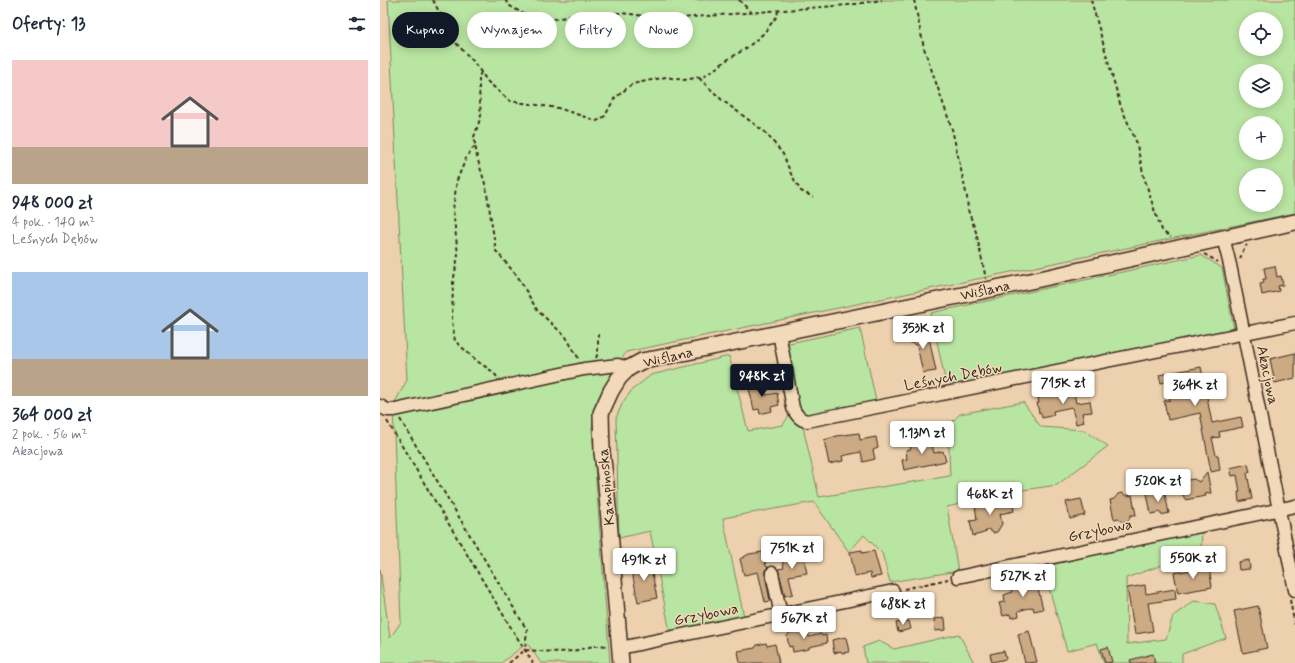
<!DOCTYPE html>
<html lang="pl">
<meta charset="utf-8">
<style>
body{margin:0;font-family:Mynerve,sans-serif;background:#f6f6f7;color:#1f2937;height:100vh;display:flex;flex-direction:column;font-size:15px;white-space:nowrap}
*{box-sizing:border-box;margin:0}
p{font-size:13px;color:#747a83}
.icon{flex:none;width:22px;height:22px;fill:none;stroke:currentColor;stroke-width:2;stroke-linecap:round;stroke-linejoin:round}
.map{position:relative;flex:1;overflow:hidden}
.side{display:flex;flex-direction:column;background:#fff;width:380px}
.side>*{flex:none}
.guide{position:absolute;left:12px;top:12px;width:380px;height:36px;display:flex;gap:8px}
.controls{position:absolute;left:859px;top:12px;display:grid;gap:8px}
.controls a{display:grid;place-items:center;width:44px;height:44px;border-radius:50%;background:#fff;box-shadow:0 2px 10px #0003;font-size:20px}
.price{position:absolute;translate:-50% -34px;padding:0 9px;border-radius:4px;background:#fff;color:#222;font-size:13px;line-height:26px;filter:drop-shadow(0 1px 2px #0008)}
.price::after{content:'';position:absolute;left:50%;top:24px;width:12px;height:9px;margin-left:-6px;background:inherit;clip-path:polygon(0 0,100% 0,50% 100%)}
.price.on{background:#111827;color:#fff}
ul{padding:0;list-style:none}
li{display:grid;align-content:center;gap:8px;height:212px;padding:0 12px}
li span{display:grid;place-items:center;height:124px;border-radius:0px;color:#555}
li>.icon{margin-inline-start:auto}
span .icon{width:72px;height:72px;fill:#fffc;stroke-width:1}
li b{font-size:17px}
h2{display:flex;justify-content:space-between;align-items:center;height:48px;padding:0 12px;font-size:17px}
.tag{padding:0 14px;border-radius:18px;background:#fff;box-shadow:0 2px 10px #0003;font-size:14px;line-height:36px}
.tag.on{background:#111827;color:#fff}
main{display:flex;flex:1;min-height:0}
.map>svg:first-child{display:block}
</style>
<main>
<section class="side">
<h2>Oferty: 13<svg class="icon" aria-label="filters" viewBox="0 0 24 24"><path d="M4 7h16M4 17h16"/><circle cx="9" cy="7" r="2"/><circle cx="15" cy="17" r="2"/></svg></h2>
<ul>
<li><span style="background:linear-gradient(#f6c9c9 70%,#b9a48a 0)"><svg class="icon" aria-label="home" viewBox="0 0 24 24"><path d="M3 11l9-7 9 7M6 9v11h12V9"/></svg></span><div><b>948 000 zł</b><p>4 pok. · 140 m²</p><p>Leśnych Dębów</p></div></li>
<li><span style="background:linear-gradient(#a9c7e8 70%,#b9a48a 0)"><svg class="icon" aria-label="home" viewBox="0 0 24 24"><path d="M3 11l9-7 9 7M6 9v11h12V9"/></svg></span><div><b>364 000 zł</b><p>2 pok. · 56 m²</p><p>Akacjowa</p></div></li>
</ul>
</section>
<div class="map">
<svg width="915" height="663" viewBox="0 0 915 663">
<rect width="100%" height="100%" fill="#edd1ae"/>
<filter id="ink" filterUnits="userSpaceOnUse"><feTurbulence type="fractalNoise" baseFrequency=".025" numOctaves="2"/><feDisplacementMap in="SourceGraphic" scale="8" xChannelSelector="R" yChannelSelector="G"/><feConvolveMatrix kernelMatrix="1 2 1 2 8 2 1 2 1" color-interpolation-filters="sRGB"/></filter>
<g filter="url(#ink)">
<path fill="#b9e5a2" stroke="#7a8860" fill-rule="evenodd" d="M8,0H915V213L246,352L216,403L212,428L230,663H161L147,643L121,663H0V569L10,638L21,622L13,406L27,380ZM866,19H896V49H866ZM866,71H896V101H866ZM866,123H896V153H866ZM866,175H896V205H866Z
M821,255L842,268L854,329L567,389L551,313Z
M480,328L496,401L425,418L421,414L405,344Z
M349,356L368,431L403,425L410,414L417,419L423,427L439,497L570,476L568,426L580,414L643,402L661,427L704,430L728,446L677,485L636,491L567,507L578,571L510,582L502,553L484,535L469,552L434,502L343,518L364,617L290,632L270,531L239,538L236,418L243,402L252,390L271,375Z
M822,530L821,551L746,578L747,644L786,639L793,616L814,601L835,604L846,638L802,654V663H724L717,643L687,651L663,567Z
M579,634L594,663H486L483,647L499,641L514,649Z"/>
<path fill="#ccaa84" stroke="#3b2a1e" d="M895,266L897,277L901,276L903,285L898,286L899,291L882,295L880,284L884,283L883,279H886L884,268Z
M533,328L548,333L556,371L543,373L537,345L528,342Z
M915,353V378L895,383L890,359Z
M821,367L832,423L861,417L863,427L839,432L840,437L832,438L836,455H838L840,470L831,472L820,413L788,420L784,401L790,400L786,382L781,383L779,375Z
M383,381L386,395L397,393L399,405L391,407L392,411L380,414L379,409L374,410L368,384Z
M678,392L679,394L689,392V393L694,392L696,403L710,401L712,412L702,413L704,422L696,424L692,407L673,411L674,415L662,418L661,413H659L657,403H659L658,398Z
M479,433L480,440L496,437L498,448L493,450L495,459L483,462L481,452L462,456L463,461L449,464L444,440L457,436Z
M538,436L541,440L548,438L549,445H552L554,453L563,451L566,461L524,470L522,460L527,459L526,450L531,449L529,442L536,441Z
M868,464L870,472L867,473L872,499L859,502L858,492H860L857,475L852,476L850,468Z
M827,472L831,493L825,494L826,496L805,500L801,490L802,488L801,484L806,483L808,480L814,479L819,482Z
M784,490L789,513L781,515V512L771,514L767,493Z
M742,493L747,496L752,495L756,515H751L748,521L743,522L738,518L734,519L730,500L734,499L738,494Z
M603,499L609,502L617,501V503L632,500L634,511L620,514L622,524L617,532L613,533L608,529L604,533L593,536L590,521L597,520L595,505L600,504Z
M701,499L705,515L690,519L686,502Z
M415,550L419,552L423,551L424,560L426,562L425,564L427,573L409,576L413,594L405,596L398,569L404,568L402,559L412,557Z
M482,550V553L494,551L501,576L491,578L490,573L475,576L470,552Z
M383,552L386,566L388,567L385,570V574L390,601L385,602L378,572L364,575L360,559L369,554Z
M869,560L870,569L859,570L858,562Z
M270,563L277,598L258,602L251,567Z
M829,567L832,587L798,593L794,573Z
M656,574L660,589H658L663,609L654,611L653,607L638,611L639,616L631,618L630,614L623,616L619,603L625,602L624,595L632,592L631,590L646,585L644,577Z
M765,585L766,594L795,589L796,599L768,603L773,631L755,634L747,588Z
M878,606L887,648L863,653L854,611Z
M565,618L566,630L555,631L554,619Z
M529,621L531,629L518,632L516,623Z
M415,627L418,629L427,627L429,637L441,634L442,636L446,635L447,643L429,647V649L413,652L412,646L409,647L407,636Z
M649,631L657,662L645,663L638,634Z
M466,637L469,652L462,653L461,651L454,653L452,640Z
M386,643L387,646L395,644L399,663H360L358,651L375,648L377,645Z
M728,647L732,662L725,663L721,649Z
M624,651L626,659L612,662L610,654Z
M773,654L775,663H751L750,660Z"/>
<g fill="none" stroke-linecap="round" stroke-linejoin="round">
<g stroke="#3b2a1e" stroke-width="15">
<path id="minor" d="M843,237L850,265L915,590
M399,333L413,408C416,415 420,420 427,421L915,323
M0,406L7,410H15L204,369L238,365L249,368
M392,573L401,615
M578,577L915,506
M240,648L513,591"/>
</g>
<g stroke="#3b2a1e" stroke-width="18">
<path id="major" d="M241,663L226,484L222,452L221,413L231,391L239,378L249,368L262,361L274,359L660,279L915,222"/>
</g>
<path stroke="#3b2a1e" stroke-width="2" stroke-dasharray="4 3" stroke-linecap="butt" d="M53,0L74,41L93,61L108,82L130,101L178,108L217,121L225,116L234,99L252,84L286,77L304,80L325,76L347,60L368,47L384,33L397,16L398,11
M125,0L130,6L157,22L197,15L242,13L288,19L468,5L502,0
M359,0L372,13
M534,0L544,48L572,129L587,197L588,210L596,232L606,279
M711,0L741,107L756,141L764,177L775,212L782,230L786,234L791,237
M101,72L99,77V89L101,116L94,137L97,157L106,187L116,251L138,277L157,310L186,337L199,359
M319,78L342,100L385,132L403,154L411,174L421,191L433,197
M95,147L93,148L87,156L77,180L73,209L78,255L73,283L72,321L75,341L97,361L113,372L117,377
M824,254L838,262
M860,259L864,248L867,245
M216,358L218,353V334
M20,419L147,630L145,649
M7,421L130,626L153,663
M524,589L568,579
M910,600L915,626
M129,663L145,650C160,651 176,653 191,651C205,649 214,644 228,646"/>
<use href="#minor" stroke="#f1d9b9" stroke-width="12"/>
<use href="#major" stroke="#f1d9b9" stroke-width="15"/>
</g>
</g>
<g text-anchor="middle" stroke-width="3" stroke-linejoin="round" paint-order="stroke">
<g font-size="15" fill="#3b2a1e" stroke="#f1d9b9">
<text transform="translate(605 290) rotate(-12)" y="5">Wiślana</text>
<text transform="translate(288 357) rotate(-13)" y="5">Wiślana</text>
<text transform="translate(888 375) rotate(78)" y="5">Akacjowa</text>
<text transform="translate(573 376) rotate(-11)" y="5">Leśnych Dębów</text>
<text transform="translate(226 487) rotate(-95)" y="5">Kampinoska</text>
<text transform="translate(720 530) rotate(-12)" y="5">Grzybowa</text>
<text transform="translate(326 614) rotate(-11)" y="5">Grzybowa</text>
</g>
</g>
</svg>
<div class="controls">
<a><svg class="icon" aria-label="locate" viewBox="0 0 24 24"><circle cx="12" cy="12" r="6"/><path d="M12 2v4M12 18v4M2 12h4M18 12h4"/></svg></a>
<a><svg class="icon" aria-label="layers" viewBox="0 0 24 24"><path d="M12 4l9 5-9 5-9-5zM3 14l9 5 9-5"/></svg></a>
<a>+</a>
<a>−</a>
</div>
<b class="price" style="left:543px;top:350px">353K zł</b>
<b class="price on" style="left:382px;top:398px">948K zł</b>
<b class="price" style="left:683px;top:405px">715K zł</b>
<b class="price" style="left:815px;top:407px">364K zł</b>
<b class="price" style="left:542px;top:455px">1.13M zł</b>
<b class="price" style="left:778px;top:503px">520K zł</b>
<b class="price" style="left:610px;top:516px">468K zł</b>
<b class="price" style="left:412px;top:570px">751K zł</b>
<b class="price" style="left:813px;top:580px">550K zł</b>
<b class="price" style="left:264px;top:582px">491K zł</b>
<b class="price" style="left:643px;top:598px">527K zł</b>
<b class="price" style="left:523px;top:626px">688K zł</b>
<b class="price" style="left:424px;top:640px">567K zł</b>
<div class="guide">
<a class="tag on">Kupno</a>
<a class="tag">Wynajem</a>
<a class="tag">Filtry</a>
<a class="tag">Nowe</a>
</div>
</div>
</main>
